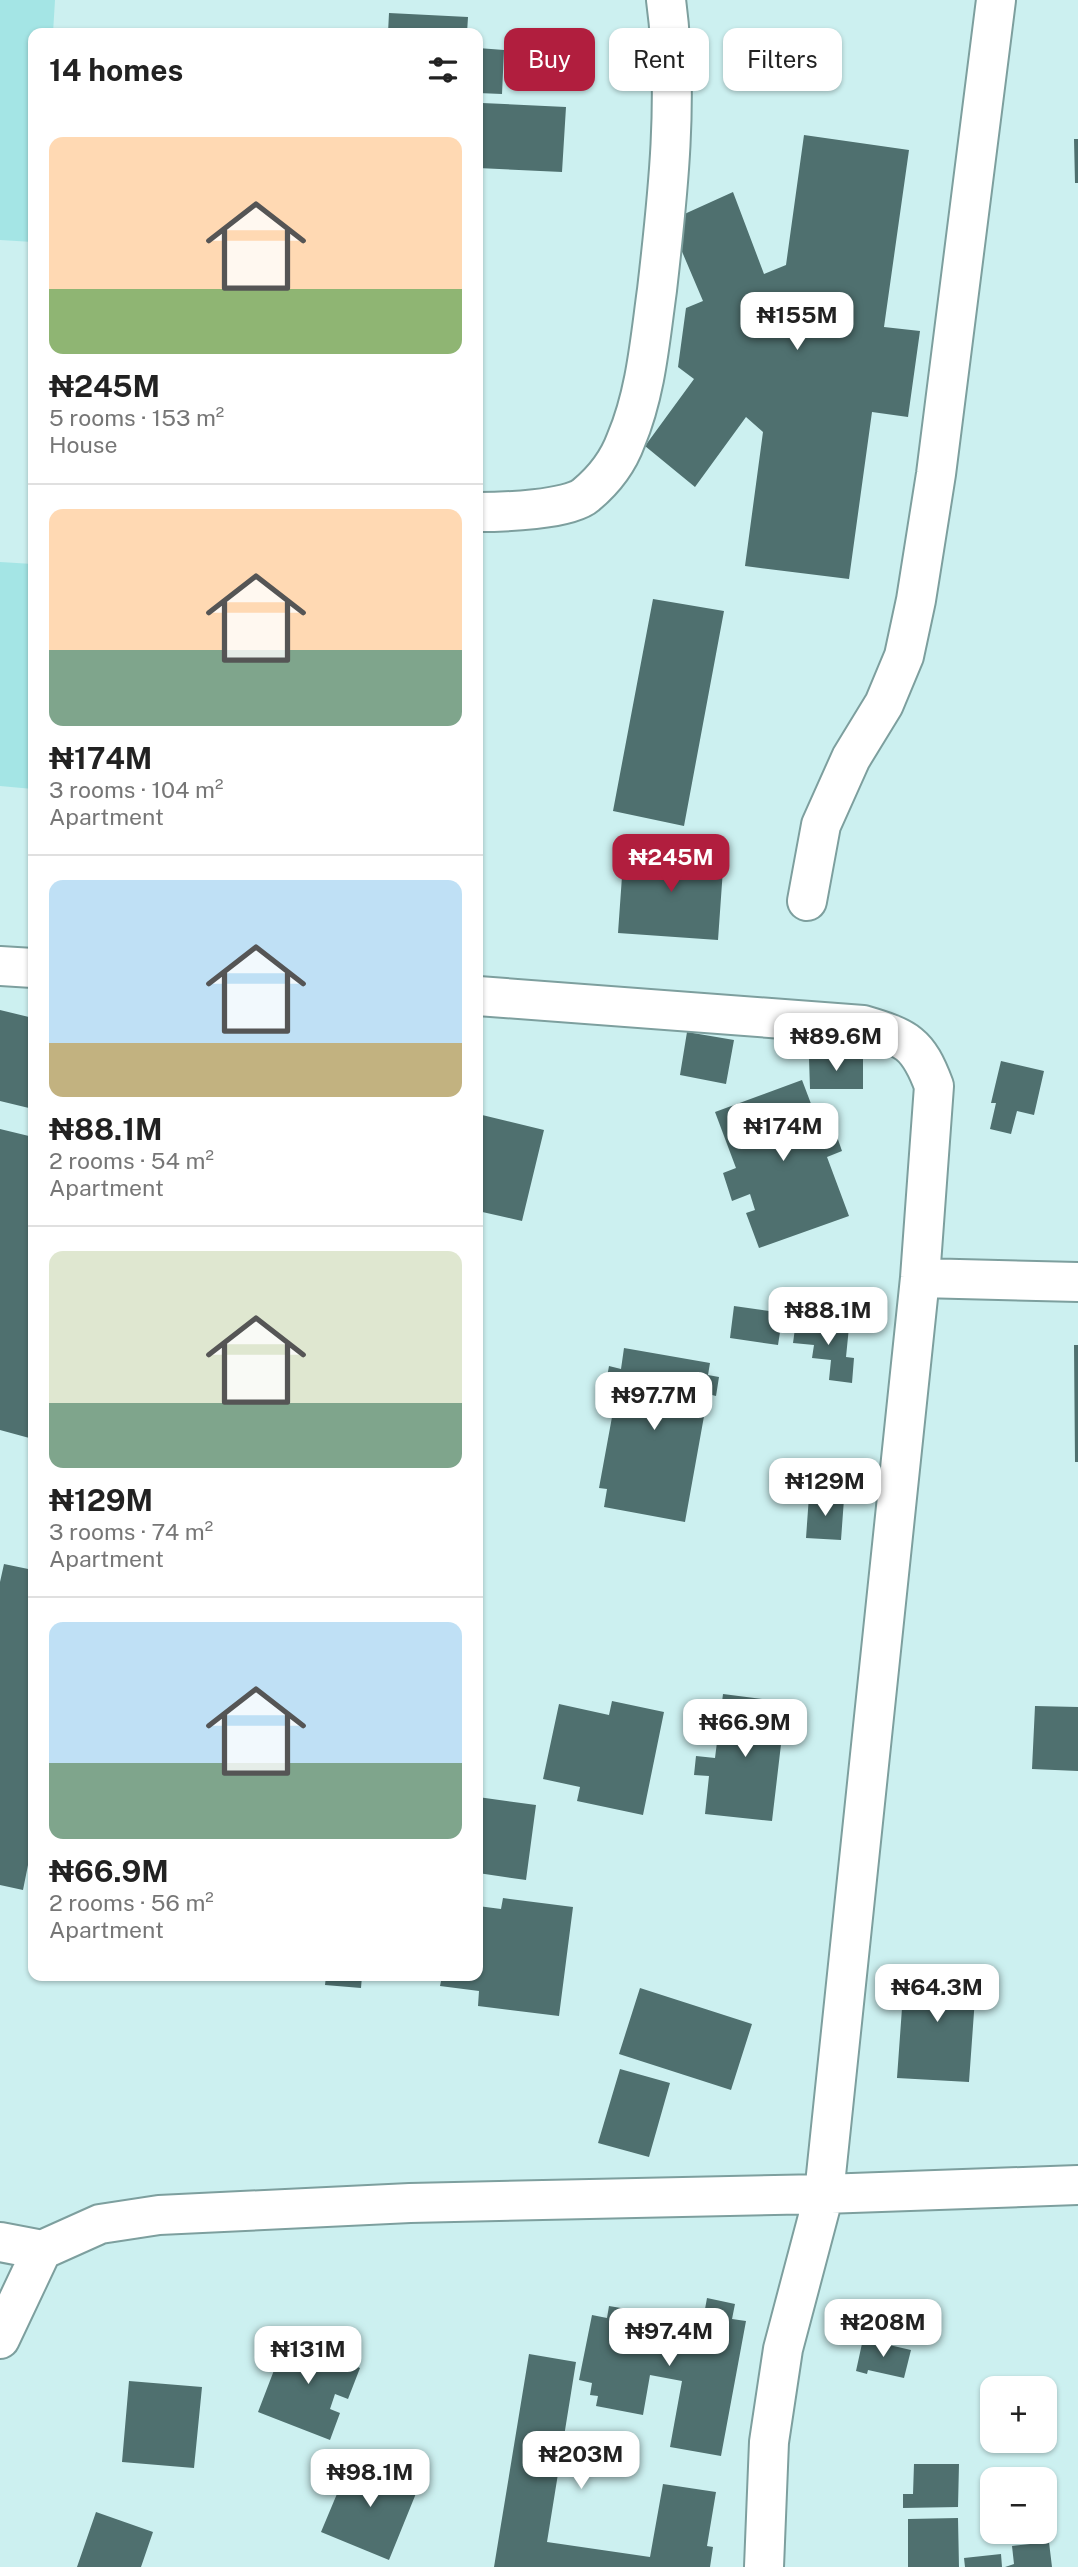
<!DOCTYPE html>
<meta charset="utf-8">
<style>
body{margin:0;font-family:"Public Sans",sans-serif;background:#f6f6f6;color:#222;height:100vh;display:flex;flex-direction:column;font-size:26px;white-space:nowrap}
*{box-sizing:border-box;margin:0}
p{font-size:23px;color:#767676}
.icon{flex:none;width:38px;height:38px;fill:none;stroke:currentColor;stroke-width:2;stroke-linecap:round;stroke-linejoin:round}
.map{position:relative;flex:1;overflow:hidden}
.sheet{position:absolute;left:28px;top:28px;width:455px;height:1953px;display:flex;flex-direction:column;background:#fff;border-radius:14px;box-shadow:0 2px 5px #0004}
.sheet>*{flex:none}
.guide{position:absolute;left:504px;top:28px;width:469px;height:63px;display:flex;gap:14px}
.tools{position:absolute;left:980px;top:2376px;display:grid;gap:14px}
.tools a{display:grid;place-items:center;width:77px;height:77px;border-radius:14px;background:#fff;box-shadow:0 2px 5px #0004;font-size:35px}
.price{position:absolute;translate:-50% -60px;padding:0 16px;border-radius:14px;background:#fff;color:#222;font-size:23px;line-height:46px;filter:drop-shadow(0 2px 4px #0008)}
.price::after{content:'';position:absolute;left:50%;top:42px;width:21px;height:16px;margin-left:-10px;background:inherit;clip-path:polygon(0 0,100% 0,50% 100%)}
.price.on{background:#b11e3e;color:#fff}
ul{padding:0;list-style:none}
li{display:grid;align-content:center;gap:14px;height:371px;padding:0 21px}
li+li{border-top:2px solid #e0e0e0}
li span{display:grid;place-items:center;height:217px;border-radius:14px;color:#555}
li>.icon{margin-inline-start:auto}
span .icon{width:126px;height:126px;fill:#fffc;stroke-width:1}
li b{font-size:30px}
h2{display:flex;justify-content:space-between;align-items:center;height:84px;padding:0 21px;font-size:30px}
.pill{padding:0 24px;border-radius:14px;background:#fff;box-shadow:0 2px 5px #0004;font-size:24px;line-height:63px}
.pill.on{background:#b11e3e;color:#fff}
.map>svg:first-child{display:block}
</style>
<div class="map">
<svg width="1078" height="2567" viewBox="0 0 1078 2567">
<rect width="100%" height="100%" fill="#ccf0f0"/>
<path fill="#a4e5e5" d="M0,0H55L53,33H33V242L0,240Z
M0,562L33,564V789L0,786Z"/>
<path fill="#4f706f" d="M389,13L468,17L467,33H388Z
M478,48L504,50L502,94L478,93Z
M482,103L566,107L562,172L478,168Z
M804,135L909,150L884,327L920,331L908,417L872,412L849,579L745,566L763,432L746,417L695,487L645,446L694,379L678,367L686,308L703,301L669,221L733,192L764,274L786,265Z
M1074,139H1078V183H1075Z
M653,599L724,611L684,826L613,811Z
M624,848L724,855L718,940L618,933Z
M0,1010L33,1018V1109L0,1101Z
M687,1032L734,1040L726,1084L680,1075Z
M809,1058H863V1089H810Z
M1001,1061L1044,1071L1034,1115L1017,1111L1011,1134L990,1129L996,1103H991Z
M802,1080L813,1109L826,1105L842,1151L827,1157L849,1216L759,1248L746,1213L755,1210L750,1194L732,1201L723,1173L736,1168L715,1112Z
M478,1114L544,1130L522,1221L478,1211Z
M0,1129L33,1137V1439L0,1430Z
M734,1306L783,1313L778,1345L730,1338Z
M796,1321L849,1327L846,1357L854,1358L852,1383L829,1380L831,1360L812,1358L814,1345L793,1343Z
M1074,1345H1078V1462H1075Z
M624,1348L710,1363L708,1375L719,1377L716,1396L708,1394L685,1522L604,1507L607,1489L599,1488L612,1417L600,1415L609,1366L621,1369Z
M809,1496L844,1499L841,1540L806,1538Z
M4,1564L33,1570V1840L23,1890L0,1885V1582Z
M723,1694L786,1702L772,1821L705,1814L709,1776L694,1775L696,1756L715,1758Z
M612,1701L664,1712L643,1815L577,1801L580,1787L543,1779L559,1704L609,1715Z
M1035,1706L1078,1707V1771L1032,1769Z
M478,1797L536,1805L526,1880L478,1873Z
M503,1898L573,1907L559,2016L478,2006L479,1991L440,1986L442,1976H478V1906L501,1909Z
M905,1966L977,1970L969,2082L897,2078Z
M326,1976H362L361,1988L325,1985Z
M640,1988L752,2024L731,2090L619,2054Z
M620,2069L670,2083L649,2157L598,2143Z
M707,2298L735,2304L732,2319L746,2321L721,2456L670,2447L682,2381L650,2375L643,2415L596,2406L598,2396L590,2395L592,2383L579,2380L592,2315L607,2318L609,2306L627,2309L626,2315L635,2318L636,2310L642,2311L640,2320L646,2321L647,2311H652L650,2323L665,2325L667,2315L689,2319L687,2328L701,2331Z
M292,2335L348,2357L346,2362L360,2368L348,2399L335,2394L330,2409L340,2413L330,2440L258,2412L281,2352L273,2348L278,2337L290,2342Z
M863,2339L911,2350L904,2378L868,2370L867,2374L856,2371Z
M529,2354L576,2362L547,2542L650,2557L663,2484L716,2492L707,2546L713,2547L710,2567H494Z
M129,2381L202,2387L194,2468L122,2462Z
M352,2458L419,2486L389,2560L321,2532Z
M914,2464H959L958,2507L903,2508V2494H913Z
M96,2512L153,2532L141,2567H77Z
M958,2518L959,2567H908V2519Z
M1049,2542L1052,2567H1005L1014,2564L1012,2546Z
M1001,2554L1002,2567H965L964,2558Z"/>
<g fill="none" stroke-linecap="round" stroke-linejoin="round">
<g stroke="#7d9f9e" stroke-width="42">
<path id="minor" d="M478,512C502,512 569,510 586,495C604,480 618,462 626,440C646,393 650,340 657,290C668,195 679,95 666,0
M807,901L821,825L851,758L884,704L904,656L916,600L936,474L996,0
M0,966L33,968
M478,996L863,1025C907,1038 918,1043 934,1086L920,1278L824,2194L783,2349L769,2442L764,2567
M920,1278L1078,1282
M0,2242L42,2250L100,2224L159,2215L410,2203L824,2194L1078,2185
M0,2339L42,2250"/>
</g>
<use href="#minor" stroke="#fff" stroke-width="38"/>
</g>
</svg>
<div class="tools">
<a>+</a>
<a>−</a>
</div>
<b class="price" style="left:797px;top:352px">₦155M</b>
<b class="price on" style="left:671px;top:894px">₦245M</b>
<b class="price" style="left:836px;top:1073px">₦89.6M</b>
<b class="price" style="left:783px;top:1163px">₦174M</b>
<b class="price" style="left:828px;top:1347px">₦88.1M</b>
<b class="price" style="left:654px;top:1432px">₦97.7M</b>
<b class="price" style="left:825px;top:1518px">₦129M</b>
<b class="price" style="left:745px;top:1759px">₦66.9M</b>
<b class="price" style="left:937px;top:2024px">₦64.3M</b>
<b class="price" style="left:883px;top:2359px">₦208M</b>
<b class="price" style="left:669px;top:2368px">₦97.4M</b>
<b class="price" style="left:308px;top:2386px">₦131M</b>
<b class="price" style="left:581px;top:2491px">₦203M</b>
<b class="price" style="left:370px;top:2509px">₦98.1M</b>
<div class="guide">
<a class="pill on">Buy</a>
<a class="pill">Rent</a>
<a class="pill">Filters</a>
</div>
<section class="sheet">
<h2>14 homes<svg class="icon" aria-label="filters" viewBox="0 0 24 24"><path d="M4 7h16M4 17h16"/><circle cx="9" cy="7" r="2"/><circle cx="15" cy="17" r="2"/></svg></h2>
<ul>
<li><span style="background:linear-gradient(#ffd9b3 70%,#8fb573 0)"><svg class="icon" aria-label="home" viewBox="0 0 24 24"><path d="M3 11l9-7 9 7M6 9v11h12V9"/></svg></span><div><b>₦245M</b><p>5 rooms · 153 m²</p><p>House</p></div></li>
<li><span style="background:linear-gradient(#ffd9b3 65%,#7fa58c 0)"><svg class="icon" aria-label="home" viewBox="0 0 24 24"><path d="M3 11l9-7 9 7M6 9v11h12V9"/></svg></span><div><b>₦174M</b><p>3 rooms · 104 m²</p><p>Apartment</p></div></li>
<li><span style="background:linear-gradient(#bfe0f5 75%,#c2b280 0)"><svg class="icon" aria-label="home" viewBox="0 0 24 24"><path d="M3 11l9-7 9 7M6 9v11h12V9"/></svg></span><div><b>₦88.1M</b><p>2 rooms · 54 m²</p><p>Apartment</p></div></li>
<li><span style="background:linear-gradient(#dfe7d0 70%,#7fa58c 0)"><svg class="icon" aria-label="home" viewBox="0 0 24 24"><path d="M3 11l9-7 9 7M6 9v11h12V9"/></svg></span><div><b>₦129M</b><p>3 rooms · 74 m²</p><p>Apartment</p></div></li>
<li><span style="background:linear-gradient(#bfe0f5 65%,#7fa58c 0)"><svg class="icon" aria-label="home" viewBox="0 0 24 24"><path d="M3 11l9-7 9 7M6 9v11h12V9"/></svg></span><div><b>₦66.9M</b><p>2 rooms · 56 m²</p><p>Apartment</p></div></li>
</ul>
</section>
</div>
